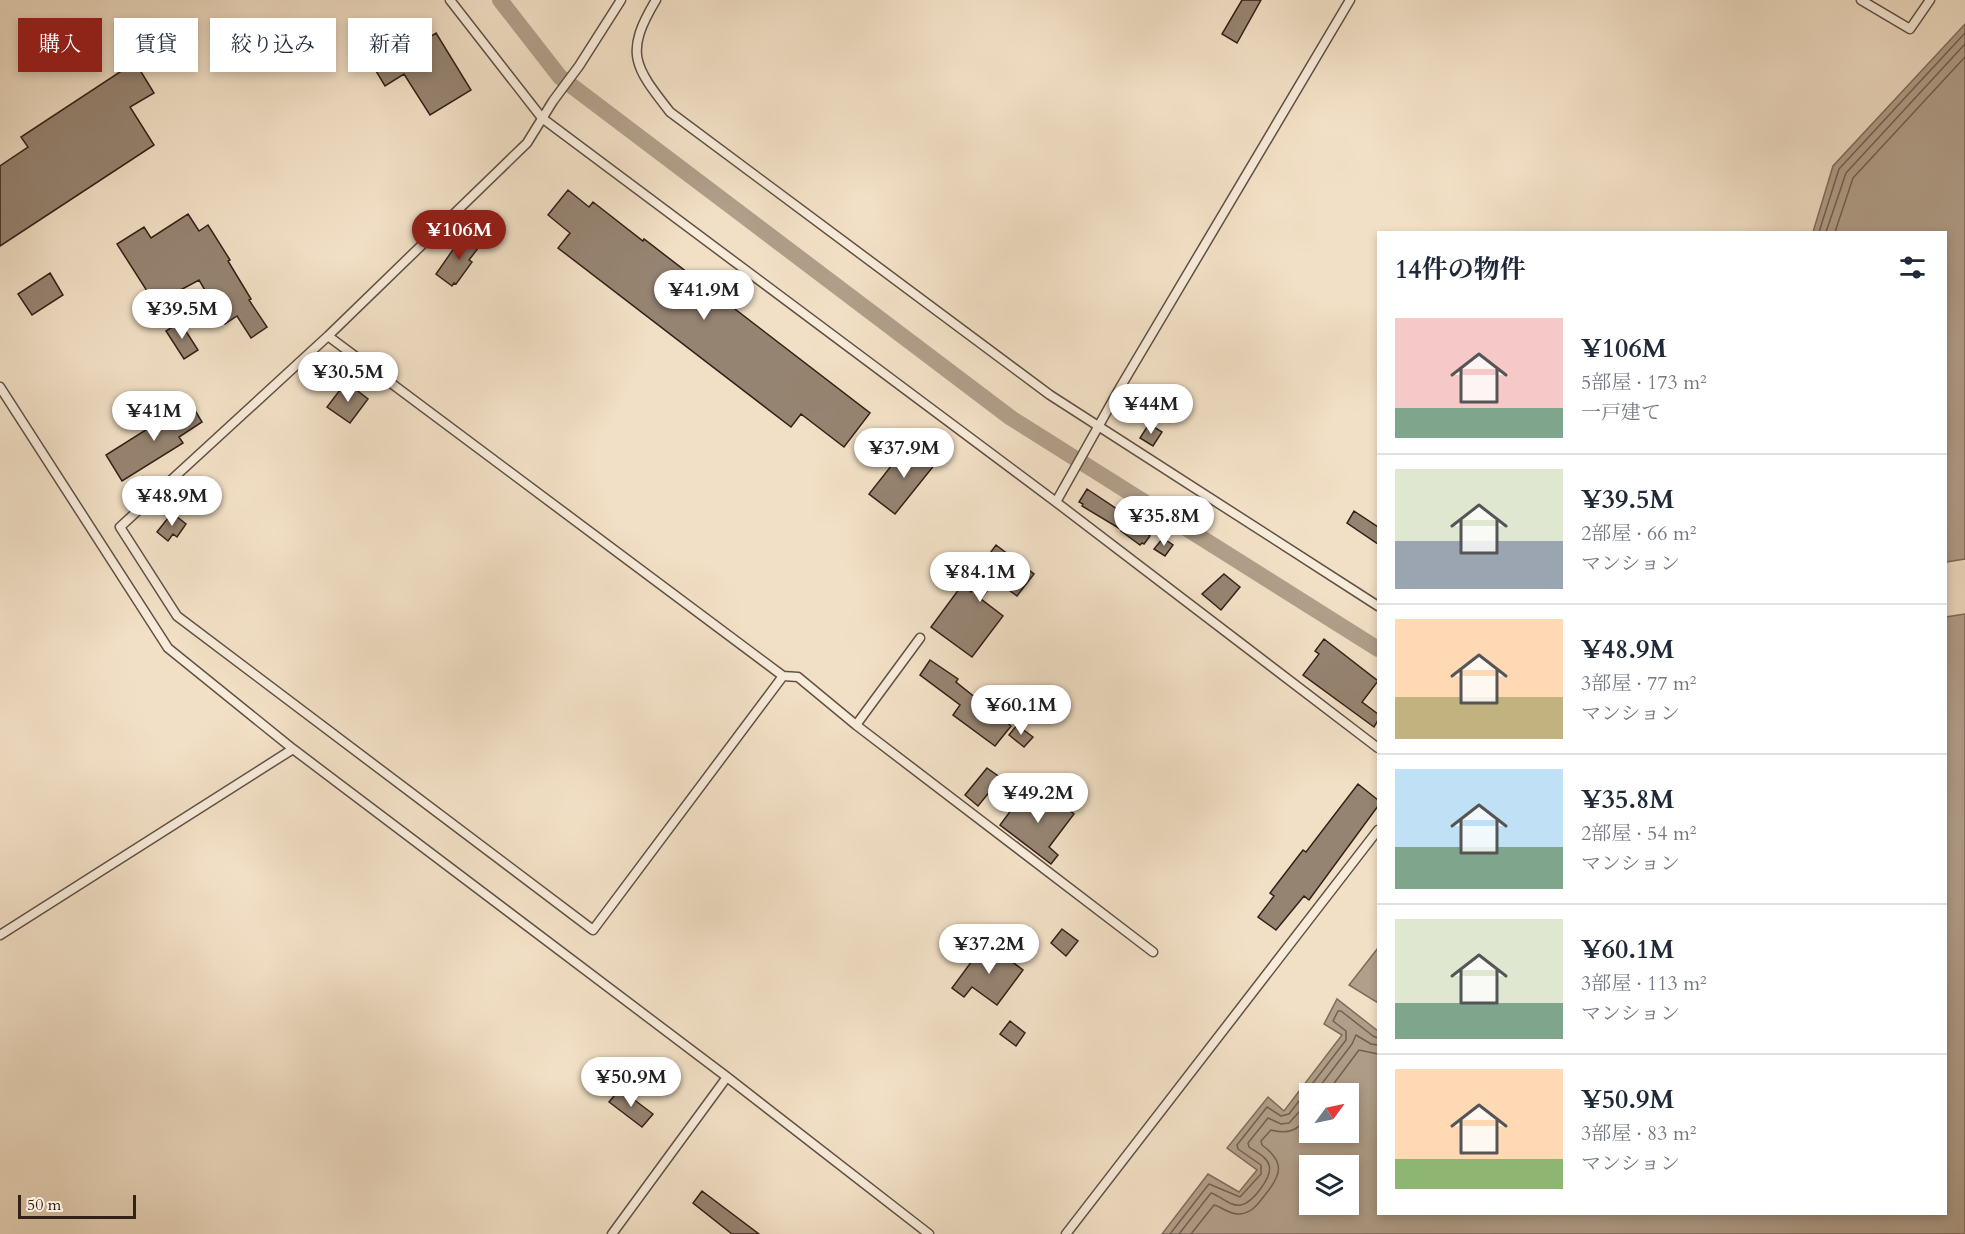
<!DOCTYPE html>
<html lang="ja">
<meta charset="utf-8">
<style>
body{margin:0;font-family:Cardo,"Noto Serif JP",serif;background:#f6f6f7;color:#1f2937;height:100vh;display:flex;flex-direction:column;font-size:22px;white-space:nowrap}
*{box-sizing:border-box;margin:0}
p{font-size:20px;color:#747a83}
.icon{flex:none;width:33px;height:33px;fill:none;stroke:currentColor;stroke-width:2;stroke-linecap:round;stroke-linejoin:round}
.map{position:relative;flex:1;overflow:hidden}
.panel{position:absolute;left:1377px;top:231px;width:570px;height:984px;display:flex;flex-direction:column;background:#fff;border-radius:0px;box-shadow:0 3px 9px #0003}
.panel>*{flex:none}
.hud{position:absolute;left:18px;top:18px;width:570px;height:54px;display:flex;gap:12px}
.needle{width:39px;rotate:57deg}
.tools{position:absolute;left:1299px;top:1083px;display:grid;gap:12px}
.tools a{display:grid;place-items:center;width:60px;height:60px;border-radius:0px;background:#fff;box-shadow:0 3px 9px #0003;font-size:30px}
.scale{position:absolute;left:18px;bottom:15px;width:118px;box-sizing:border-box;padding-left:6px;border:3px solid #332017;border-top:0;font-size:16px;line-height:21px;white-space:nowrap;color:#332017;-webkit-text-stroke:4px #f7ebda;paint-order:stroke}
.price{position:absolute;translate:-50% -51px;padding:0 14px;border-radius:21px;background:#fff;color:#222;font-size:20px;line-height:39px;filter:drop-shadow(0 2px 3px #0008)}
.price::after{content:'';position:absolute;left:50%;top:36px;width:18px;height:14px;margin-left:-9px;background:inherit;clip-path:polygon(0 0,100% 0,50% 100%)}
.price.on{background:#8f2418;color:#fff}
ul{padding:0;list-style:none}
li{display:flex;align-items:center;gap:18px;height:150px;padding:0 18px}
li+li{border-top:2px solid #e0e1e3}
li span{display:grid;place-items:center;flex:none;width:168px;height:120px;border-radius:0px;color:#555}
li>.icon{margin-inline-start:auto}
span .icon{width:72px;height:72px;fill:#fffc;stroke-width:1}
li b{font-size:26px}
h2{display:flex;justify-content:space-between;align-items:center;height:72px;padding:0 18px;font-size:26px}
.tag{padding:0 21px;border-radius:0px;background:#fff;box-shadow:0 3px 9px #0003;font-size:21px;line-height:54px}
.tag.on{background:#8f2418;color:#fff}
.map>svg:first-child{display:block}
</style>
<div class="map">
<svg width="1965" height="1234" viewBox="0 0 1965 1234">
<rect width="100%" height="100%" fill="#f2e0c6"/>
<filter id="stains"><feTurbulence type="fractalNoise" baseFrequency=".00333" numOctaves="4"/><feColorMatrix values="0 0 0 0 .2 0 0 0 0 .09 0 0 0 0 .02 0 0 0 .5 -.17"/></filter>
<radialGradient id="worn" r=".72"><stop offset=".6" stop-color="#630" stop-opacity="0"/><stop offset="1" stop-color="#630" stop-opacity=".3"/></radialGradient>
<path fill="#b19f8a" stroke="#7f6c5c" stroke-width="1.5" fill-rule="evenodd" d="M1965,24V559L1946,562V232H1813L1833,166Z
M1965,614V1234H1162L1208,1174L1239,1192L1257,1170L1227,1148L1268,1097L1284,1111L1342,1035L1324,1024L1337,999L1378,1031V1214H1946V617ZM1310,1094H1348V1132H1310ZM1310,1166H1348V1204H1310Z
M1378,948V1003L1349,985Z"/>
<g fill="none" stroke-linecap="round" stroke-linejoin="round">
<path stroke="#726050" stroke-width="1.5" d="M1819,232L1839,169L1965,33
M1826,232L1846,173L1965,44
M1835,232L1853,178L1965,57
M1314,1094L1352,1044L1356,1035L1371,1044L1378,1045
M1326,1094L1359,1050L1378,1054
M1170,1234L1209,1184L1240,1197L1261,1174V1165L1238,1149L1237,1145L1267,1107L1281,1116L1289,1114L1346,1040V1031L1333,1021L1338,1011H1341L1373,1036L1378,1038
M1179,1234L1211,1193C1221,1196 1230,1207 1241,1205C1252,1203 1273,1177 1269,1165C1267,1157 1256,1152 1249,1147L1248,1143L1268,1118L1281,1124L1289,1123L1310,1100
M1191,1234L1214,1205C1222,1207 1230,1215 1240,1214C1252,1213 1258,1204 1265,1195C1282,1174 1285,1162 1262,1145L1261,1141L1271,1130C1289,1135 1298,1130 1310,1115"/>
<path stroke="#b19f8a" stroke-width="16" d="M500,0L560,77L1011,418L1378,649"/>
</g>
<path fill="#968472" stroke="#332017" stroke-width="1.5" d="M1242,0H1261L1237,43L1222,34Z
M436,33L471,90L430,115L404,74L385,86L376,71Z
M135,62L154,93L130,107L154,145L0,246V166L28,147L21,137Z
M568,190L589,207L593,202L643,241L644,239L870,413L844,447L801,414L791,427L558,248L570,233L548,215Z
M188,214L199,231L208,225L230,260L228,261L251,299L249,300L267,327L251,338L237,316L225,324L199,280L175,293L173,290L154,302L117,244L144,227L151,238Z
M470,234L482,243L469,260L472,262L456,284L454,283L452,286L436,274L457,244L461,247Z
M50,273L63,295L32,315L18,294Z
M180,322L198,350L184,359L166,331Z
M346,382L368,399L350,423L327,407Z
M190,402L202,422L179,437L183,443L122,481L106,455Z
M1149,424L1162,432L1153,446L1140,438Z
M921,444L940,458L895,514L869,494L899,456L907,463Z
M1087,489L1123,513L1122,515L1150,536L1144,544L1142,543L1140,545L1121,531L1122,530L1082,506L1083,504L1079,502Z
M1354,511L1378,527V544L1347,523Z
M172,513L186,524L177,537L173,534L168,541L157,532Z
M1163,538L1173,545L1165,556L1154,549Z
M996,545L1034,574L1017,596L995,580L981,599L1003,616L972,657L931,627L962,585L971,592L984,572L979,568Z
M1224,574L1240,587L1221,610L1202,594Z
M1324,639L1378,681L1362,702L1378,714V720L1374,727L1303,675L1319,654L1315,651Z
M930,660L958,679L956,682L1011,726L995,746L953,715L960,705L920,675Z
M1017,725L1033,737L1024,747L1009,735Z
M987,768L1001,778L978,806L965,795Z
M1358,784L1378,800V806L1309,900L1304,896L1276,930L1258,917L1274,896L1270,893L1303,850L1306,852Z
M1024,793L1042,804L1049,795L1074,814L1049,847L1058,855L1051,864L1000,825Z
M1062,929L1078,941L1066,956L1051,943Z
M986,942L1023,970L997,1005L972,987L964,997L952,988Z
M1010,1021L1025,1033L1016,1046L1000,1034Z
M620,1089L653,1114L642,1127L609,1102Z
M702,1191L759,1234H732L693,1203Z"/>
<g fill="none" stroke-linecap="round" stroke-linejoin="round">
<g stroke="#635043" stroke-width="11">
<path id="service" d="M450,0L542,118L1056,502L1378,748
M621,0L579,66L553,101L527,143L328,336L120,527L177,616L593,930L783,676
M656,0C624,53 634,66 670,112L1050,395L1378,606
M1861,0L1910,29L1930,0
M328,336L783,676L798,677L856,725L1153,952
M0,387L168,648L293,749L727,1077L929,1234
M1056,502L1121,386L1350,0
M856,725L920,638
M0,935L293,749
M612,1234L727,1077
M1066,1234L1378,830"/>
</g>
<use href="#service" stroke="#f7ebda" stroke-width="8"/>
</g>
<rect width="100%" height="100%" filter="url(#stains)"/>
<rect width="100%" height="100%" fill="url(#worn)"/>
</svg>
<div class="tools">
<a><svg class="needle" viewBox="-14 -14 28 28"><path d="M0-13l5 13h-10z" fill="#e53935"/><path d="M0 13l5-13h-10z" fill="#747a83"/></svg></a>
<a><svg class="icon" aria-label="layers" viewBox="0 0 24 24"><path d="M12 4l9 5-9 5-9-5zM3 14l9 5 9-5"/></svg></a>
</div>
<div class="scale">50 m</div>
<b class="price on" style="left:459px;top:261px">¥106M</b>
<b class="price" style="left:704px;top:321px">¥41.9M</b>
<b class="price" style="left:182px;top:340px">¥39.5M</b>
<b class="price" style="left:348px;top:403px">¥30.5M</b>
<b class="price" style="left:1151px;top:435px">¥44M</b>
<b class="price" style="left:154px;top:442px">¥41M</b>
<b class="price" style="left:904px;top:479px">¥37.9M</b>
<b class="price" style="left:172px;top:527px">¥48.9M</b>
<b class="price" style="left:1164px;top:547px">¥35.8M</b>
<b class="price" style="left:980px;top:603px">¥84.1M</b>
<b class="price" style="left:1021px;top:736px">¥60.1M</b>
<b class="price" style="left:1038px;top:824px">¥49.2M</b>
<b class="price" style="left:989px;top:975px">¥37.2M</b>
<b class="price" style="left:631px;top:1108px">¥50.9M</b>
<div class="hud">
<a class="tag on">購入</a>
<a class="tag">賃貸</a>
<a class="tag">絞り込み</a>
<a class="tag">新着</a>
</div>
<section class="panel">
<h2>14件の物件<svg class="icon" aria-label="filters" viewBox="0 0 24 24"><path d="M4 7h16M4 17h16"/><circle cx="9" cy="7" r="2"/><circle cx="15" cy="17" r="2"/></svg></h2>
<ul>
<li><span style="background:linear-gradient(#f6c9c9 75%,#7fa58c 0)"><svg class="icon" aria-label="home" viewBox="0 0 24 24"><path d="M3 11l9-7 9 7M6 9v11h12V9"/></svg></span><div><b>¥106M</b><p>5部屋 · 173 m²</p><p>一戸建て</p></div></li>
<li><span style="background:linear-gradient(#dfe7d0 60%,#9aa5b1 0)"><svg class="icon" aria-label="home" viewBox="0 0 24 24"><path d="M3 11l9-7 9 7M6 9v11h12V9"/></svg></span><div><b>¥39.5M</b><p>2部屋 · 66 m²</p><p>マンション</p></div></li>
<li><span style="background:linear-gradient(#ffd9b3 65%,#c2b280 0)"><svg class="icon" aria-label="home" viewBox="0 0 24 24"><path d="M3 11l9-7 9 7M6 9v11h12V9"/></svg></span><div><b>¥48.9M</b><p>3部屋 · 77 m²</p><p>マンション</p></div></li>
<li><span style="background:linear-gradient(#bfe0f5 65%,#7fa58c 0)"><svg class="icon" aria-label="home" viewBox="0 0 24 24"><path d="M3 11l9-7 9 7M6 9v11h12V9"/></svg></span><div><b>¥35.8M</b><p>2部屋 · 54 m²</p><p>マンション</p></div></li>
<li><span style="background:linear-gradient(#dfe7d0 70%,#7fa58c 0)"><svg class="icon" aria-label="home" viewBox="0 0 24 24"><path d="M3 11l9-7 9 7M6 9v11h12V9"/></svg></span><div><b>¥60.1M</b><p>3部屋 · 113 m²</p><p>マンション</p></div></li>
<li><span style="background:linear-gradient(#ffd9b3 75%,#8fb573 0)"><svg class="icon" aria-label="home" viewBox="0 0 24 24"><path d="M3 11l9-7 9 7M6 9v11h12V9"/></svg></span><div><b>¥50.9M</b><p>3部屋 · 83 m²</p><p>マンション</p></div></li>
</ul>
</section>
</div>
